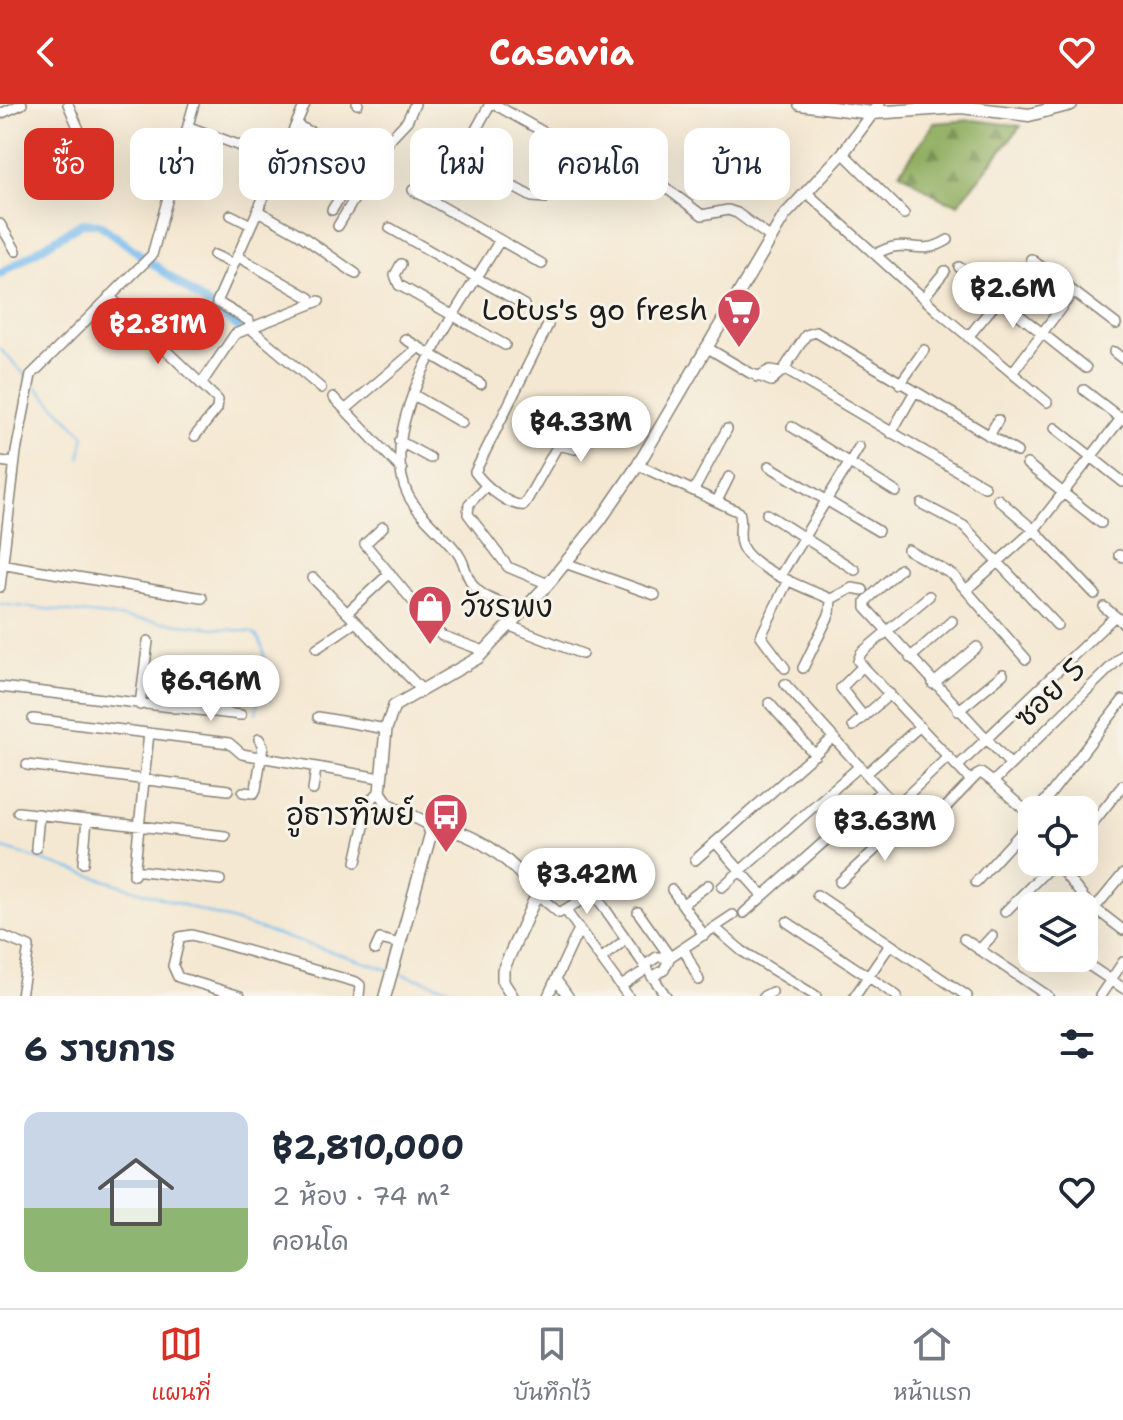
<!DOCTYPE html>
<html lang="th">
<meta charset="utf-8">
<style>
body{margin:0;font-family:"Shantell Sans","Playpen Sans Thai",sans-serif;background:#f2f2f3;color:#1f2937;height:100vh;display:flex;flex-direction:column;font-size:30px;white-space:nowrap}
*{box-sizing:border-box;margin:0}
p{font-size:26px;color:#747a83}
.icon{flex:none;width:44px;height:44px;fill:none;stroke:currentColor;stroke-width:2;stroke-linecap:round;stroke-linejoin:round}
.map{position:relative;height:892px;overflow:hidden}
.panel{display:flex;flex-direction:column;background:#fff;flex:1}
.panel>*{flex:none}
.hud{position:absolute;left:24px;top:24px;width:1076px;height:72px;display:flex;gap:16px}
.controls{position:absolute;left:1018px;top:692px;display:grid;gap:16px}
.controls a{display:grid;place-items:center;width:80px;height:80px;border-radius:16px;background:#fff;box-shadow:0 8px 32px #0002;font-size:40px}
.price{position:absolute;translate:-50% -68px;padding:0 18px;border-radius:28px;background:#fff;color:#222;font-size:26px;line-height:52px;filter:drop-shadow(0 2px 4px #0008)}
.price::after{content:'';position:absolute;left:50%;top:48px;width:24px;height:18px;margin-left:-12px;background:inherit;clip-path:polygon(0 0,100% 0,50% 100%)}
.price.current{background:#d93025;color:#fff}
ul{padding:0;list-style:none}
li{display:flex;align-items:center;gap:24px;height:200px;padding:0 24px}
li span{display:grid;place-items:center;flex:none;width:224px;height:160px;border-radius:16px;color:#555}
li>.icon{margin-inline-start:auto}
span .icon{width:96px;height:96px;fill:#fffc;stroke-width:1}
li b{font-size:34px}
h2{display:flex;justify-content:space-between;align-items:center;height:96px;padding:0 24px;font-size:34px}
.pill{padding:0 28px;border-radius:16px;background:#fff;box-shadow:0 8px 32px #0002;font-size:28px;line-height:72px}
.pill.current{background:#d93025;color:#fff}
header{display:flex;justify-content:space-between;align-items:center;height:104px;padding:0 24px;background:#d93025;color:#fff;font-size:36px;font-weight:700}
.menu{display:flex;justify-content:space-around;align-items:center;height:112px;border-top:2px solid #e0e1e3;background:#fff;font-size:22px;color:#747a83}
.menu a{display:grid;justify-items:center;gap:4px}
.menu .current{color:#d93025}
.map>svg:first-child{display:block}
</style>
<header><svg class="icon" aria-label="back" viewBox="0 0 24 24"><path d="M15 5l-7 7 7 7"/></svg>Casavia<svg class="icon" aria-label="heart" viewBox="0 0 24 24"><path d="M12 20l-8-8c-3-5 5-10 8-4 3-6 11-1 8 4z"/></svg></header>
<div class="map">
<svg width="1123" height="892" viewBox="0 0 1123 892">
<defs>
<pattern id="forest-firs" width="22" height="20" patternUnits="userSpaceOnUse" patternTransform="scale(2)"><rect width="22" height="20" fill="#91af62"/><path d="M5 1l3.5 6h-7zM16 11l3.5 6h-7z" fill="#768e50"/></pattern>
</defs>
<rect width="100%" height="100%" fill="#f7f3e8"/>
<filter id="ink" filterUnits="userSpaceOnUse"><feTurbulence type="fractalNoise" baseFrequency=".0125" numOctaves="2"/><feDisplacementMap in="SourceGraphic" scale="16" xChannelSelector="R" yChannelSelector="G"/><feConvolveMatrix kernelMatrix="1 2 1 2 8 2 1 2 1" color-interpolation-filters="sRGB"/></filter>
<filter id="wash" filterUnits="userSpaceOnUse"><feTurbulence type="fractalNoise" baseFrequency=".006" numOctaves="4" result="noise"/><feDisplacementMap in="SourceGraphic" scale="32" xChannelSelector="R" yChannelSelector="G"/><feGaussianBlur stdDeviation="1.8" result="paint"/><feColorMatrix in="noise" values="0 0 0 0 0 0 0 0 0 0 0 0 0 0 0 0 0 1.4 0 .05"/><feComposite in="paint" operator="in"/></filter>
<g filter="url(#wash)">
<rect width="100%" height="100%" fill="#f4e8d2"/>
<path fill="url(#forest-firs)" stroke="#56663f" stroke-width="2" d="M973,16L1021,22L958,100L940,94L900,68L934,19Z"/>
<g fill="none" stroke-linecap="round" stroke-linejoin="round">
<path stroke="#7abef0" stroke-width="2" d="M0,245L27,273
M34,281L84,331L80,354
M0,500L252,528C275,545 260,584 256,609
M0,743L389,866
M395,868L474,892"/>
<path stroke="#7abef0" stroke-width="8" d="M0,170L82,119L99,120L238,223"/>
</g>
</g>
<g filter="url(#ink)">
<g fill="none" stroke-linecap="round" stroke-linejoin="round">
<g stroke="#888277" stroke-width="12">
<path id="minor" d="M357,0H358
M0,10L22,0
M296,21L337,40
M189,23L279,56
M437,42L532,93L545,94L570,43L494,0
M618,48L702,111L728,106L737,109L771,134
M843,49L904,110
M461,53L490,0
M47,57L83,35L68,0
M276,63L314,81
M322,76L353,95
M413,86L542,160
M806,88L940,209L1047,298
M332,106L343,88
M258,107L299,130L356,170
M231,111L251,121
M0,120L16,147
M338,122L390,35L407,17L415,0
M390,124L524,201
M500,136C463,199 372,316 408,391C417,409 438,426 452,442C467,459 462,463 471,478C481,496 506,500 524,506
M876,150C908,131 917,155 948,136
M214,151L234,160
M237,152L310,194
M1031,155L1116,220
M401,160L395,171L399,181L505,241
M959,163L1086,264
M109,192L218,296L217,305L195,332
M924,193L945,167
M249,217L217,198L305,0
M249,223L321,284
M968,233L992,204
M405,235L481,280
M706,243L750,269L771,277L784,265L806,231L816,228L1017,348
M1114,248L1123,255
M784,265L985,383
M1012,269L1073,188
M757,273L770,266L782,268
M201,280L235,230L319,197
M900,280L924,246
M1084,286L1123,316
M414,291L462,319
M333,293L402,366
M345,306L418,244
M792,323L896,388
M1055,324L1123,378
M891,329L914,289
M989,332L998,316
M548,335L558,341L524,401C509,403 484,381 475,368L548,221
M399,337L430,354
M558,341L575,345L586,333
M0,357L14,359
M1027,360L1101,419
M638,361L739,408C743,418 738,428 741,439C746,463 810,486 831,495L830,509L803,564
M769,362L878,427
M486,382L469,400L468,410L508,463L548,480
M694,386L727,325
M998,395L1034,426L1095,490
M717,397L729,373
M922,400L964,422L1057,521
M767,410L855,466
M383,423L365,440L441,531L484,547
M908,446L953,471L1026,555
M1119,451L1123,453
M565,459L655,491
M0,460L202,494
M900,465L866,497V504L1009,659
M780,472L859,343
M313,474L421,585
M0,483L16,348L31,271L152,151L194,0
M966,486L1034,426L1123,312
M929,492L861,549L858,557L971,677
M831,495L852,484L863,486
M1104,503L1115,512
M351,505L390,469
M510,522L582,550
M317,544L354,519
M910,554L952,517
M863,562L841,584L864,613
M785,564L761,532L788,476
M785,580L918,727H923L977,671L981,669L993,678
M933,580L977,543
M0,583L241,611
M769,599L815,651
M140,601L148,537
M174,604L179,558
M197,606L202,564
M958,607L1003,570
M318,613L386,625
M33,615L229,639L242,650L380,674
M853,622L890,590
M27,661L228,686
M957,663L1115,512L1123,519
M867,669L919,623
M313,686L316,664
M243,688L254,689L256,685L263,642L259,635
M895,703L948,653
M1038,706L1123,596
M18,708L225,732
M1032,719L1025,706L993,678L1123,551
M1084,730L1123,681
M715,738L763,792
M36,744L39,710
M695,756L833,634
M356,758L370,696L380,688
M1055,758L1088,799L1123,826
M83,759L87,716
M134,766L220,776
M134,771L149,629
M840,778L907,716
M976,778L1032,717
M722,783L860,662
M672,786L704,831
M537,790L559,809L587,793L596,792L666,892
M817,791L967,892
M683,800L708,781
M1095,804L1123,770
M566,807L628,892
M638,808L670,853
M1005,808L1055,758
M744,809L881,687
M787,818L897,892
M715,824L742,847L816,892
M0,831L29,843L21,892
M964,835L1048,892
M684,845L699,876
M375,846L380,835L400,840
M979,846L992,832
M602,854L620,840
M1078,854L1123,884
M644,862L657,853H670L733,811
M652,873L664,866L670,853
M557,877L568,892
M621,882L641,869
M240,892L178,873L173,862L180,833L192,831L356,878L360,881L359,892
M548,892L579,825
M764,892L772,888
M855,892L890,841
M1100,892L1123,858"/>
</g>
<g stroke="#888277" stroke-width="14">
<path id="tertiary" d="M430,723C472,724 514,757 537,790L503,866V878L512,892
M385,892L431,729L427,719L388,700L380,688L386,625L394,602L478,554L548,480L601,415L638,361L784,112L843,49L879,0"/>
</g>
<g stroke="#888277" stroke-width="15">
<path id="secondary" d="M800,0L872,9L961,3L1029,11L1071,0"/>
</g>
<use href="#minor" stroke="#fff" stroke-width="9"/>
<use href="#tertiary" stroke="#fff" stroke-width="11"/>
<use href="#secondary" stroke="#fff" stroke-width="12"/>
</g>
</g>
<defs>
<g id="supermarket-pin" transform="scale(2.3)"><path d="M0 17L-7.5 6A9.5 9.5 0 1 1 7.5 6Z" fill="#d1495b" stroke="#f7f3e8"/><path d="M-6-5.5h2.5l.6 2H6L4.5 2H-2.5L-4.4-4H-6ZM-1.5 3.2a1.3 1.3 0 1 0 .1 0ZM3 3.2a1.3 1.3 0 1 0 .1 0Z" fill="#fff"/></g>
<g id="shop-pin" transform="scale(2.3)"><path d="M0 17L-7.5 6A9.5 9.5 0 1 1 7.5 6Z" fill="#d1495b" stroke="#f7f3e8"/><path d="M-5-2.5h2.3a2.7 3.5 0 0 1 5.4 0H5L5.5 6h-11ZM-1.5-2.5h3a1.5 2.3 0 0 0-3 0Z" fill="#fff"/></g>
<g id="bus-pin" transform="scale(2.3)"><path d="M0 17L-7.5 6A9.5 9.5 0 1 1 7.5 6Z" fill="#d1495b" stroke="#f7f3e8"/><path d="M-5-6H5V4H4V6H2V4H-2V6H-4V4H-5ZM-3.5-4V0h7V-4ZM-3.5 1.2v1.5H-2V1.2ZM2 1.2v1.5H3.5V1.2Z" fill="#fff"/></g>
</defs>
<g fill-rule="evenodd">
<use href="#supermarket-pin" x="739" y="206"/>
<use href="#shop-pin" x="430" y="503"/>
<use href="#bus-pin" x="446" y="711"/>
</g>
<g text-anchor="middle" stroke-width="6" stroke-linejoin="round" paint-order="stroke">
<g font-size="30" fill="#1c1c1c" stroke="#f7f3e8" text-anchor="end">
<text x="708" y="216">Lotus's go fresh</text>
<text x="461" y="513" text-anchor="start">วัชรพง</text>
<text x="415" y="721">อู่ธารทิพย์</text>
</g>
<g font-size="30" fill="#1c1c1c" stroke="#f7f3e8">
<text transform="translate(1050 589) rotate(-44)" y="10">ซอย 5</text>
</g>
</g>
</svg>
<div class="controls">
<a><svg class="icon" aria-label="locate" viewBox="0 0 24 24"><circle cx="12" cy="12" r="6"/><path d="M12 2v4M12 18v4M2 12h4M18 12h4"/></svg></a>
<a><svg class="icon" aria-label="layers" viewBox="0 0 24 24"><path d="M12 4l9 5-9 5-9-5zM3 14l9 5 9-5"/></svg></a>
</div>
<b class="price" style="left:1013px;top:226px">฿2.6M</b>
<b class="price current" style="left:158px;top:262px">฿2.81M</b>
<b class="price" style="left:581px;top:360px">฿4.33M</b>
<b class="price" style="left:211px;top:619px">฿6.96M</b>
<b class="price" style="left:885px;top:759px">฿3.63M</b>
<b class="price" style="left:587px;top:812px">฿3.42M</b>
<div class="hud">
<a class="pill current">ซื้อ</a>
<a class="pill">เช่า</a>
<a class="pill">ตัวกรอง</a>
<a class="pill">ใหม่</a>
<a class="pill">คอนโด</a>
<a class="pill">บ้าน</a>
</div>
</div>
<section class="panel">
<h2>6 รายการ<svg class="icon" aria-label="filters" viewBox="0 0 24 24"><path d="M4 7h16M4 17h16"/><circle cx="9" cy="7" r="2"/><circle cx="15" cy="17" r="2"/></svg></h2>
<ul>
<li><span style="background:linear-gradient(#c9d6e8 60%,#8fb573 0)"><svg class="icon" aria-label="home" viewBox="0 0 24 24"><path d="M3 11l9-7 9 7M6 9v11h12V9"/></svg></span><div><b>฿2,810,000</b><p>2 ห้อง · 74 m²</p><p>คอนโด</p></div><svg class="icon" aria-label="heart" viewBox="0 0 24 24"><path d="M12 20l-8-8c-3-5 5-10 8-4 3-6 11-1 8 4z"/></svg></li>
</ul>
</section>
<nav class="menu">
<a class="current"><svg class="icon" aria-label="map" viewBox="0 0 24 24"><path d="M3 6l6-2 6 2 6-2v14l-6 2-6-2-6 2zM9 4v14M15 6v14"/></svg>แผนที่</a>
<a><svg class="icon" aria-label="saved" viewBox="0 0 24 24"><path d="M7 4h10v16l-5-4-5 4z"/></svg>บันทึกไว้</a>
<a><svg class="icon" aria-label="home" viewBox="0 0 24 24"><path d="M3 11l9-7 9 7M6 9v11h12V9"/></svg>หน้าแรก</a>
</nav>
